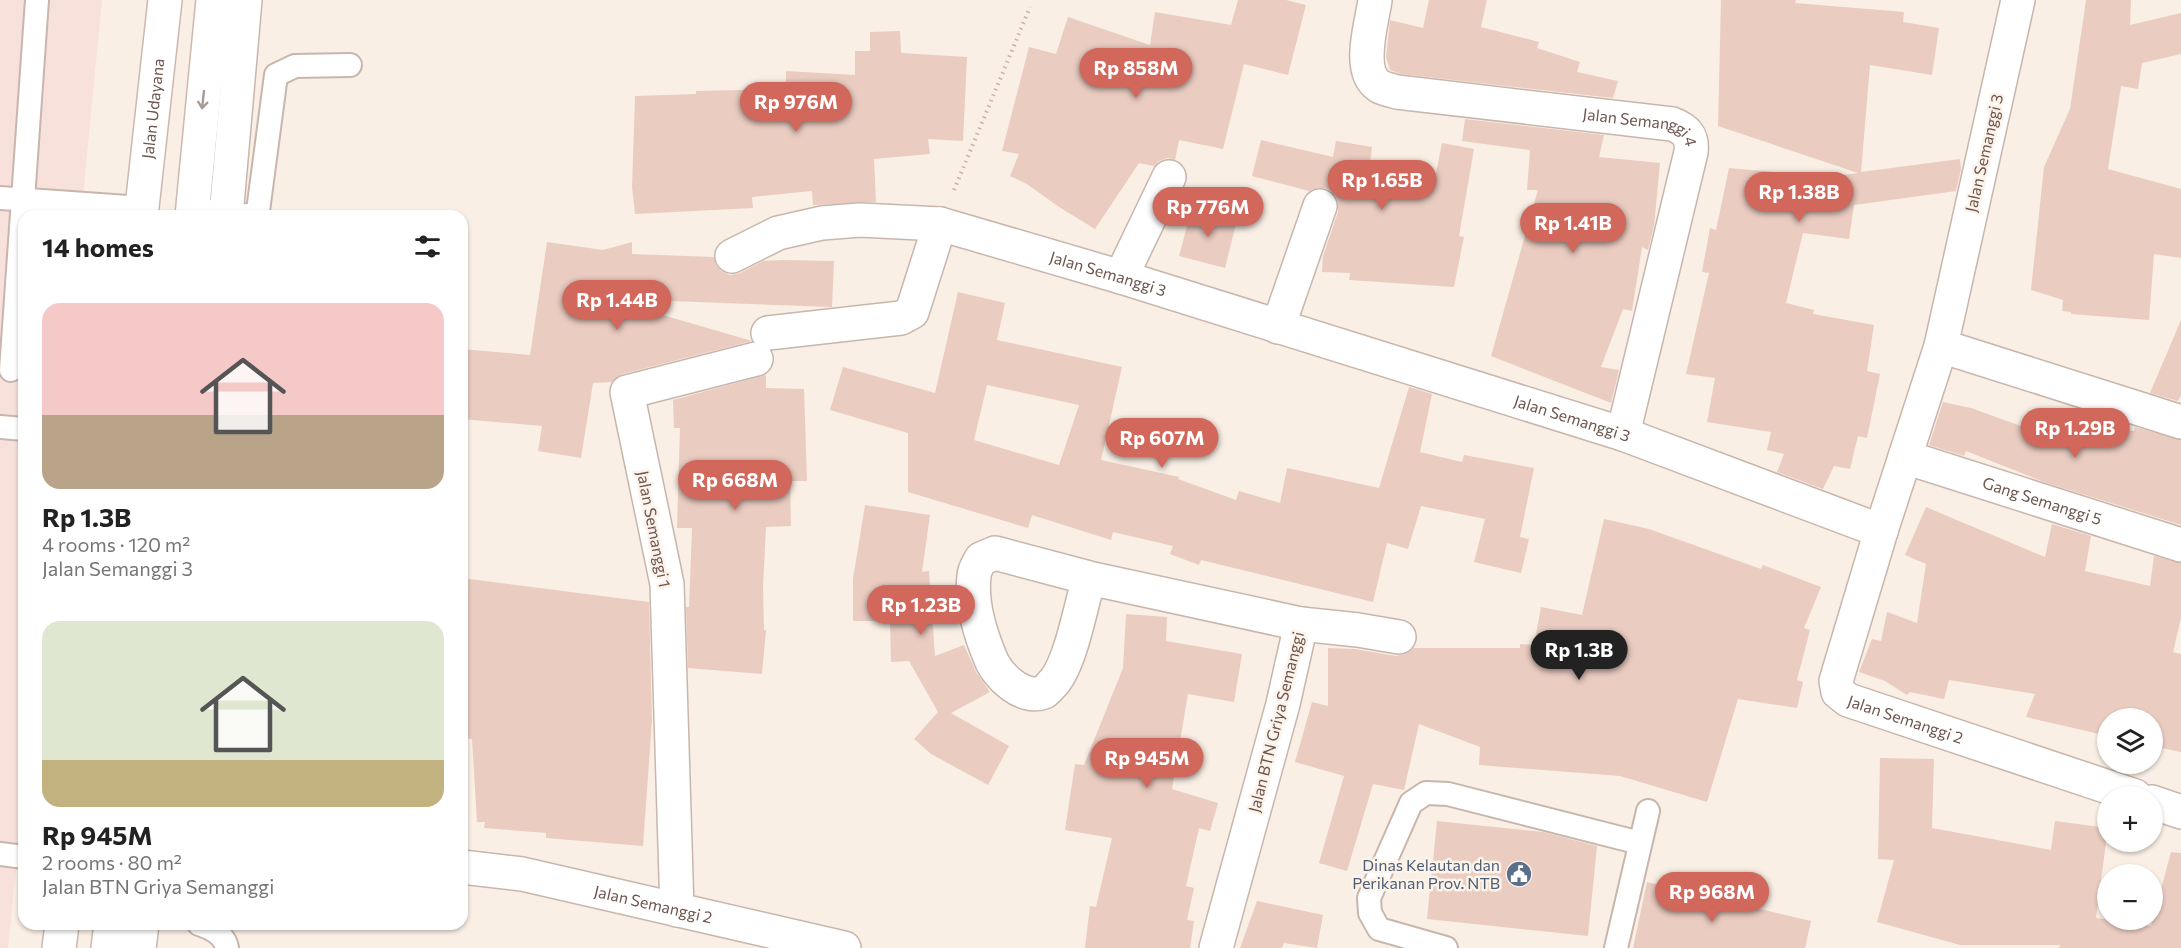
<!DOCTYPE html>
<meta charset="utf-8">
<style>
body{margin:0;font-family:Commissioner,sans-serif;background:#f2f2f2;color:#222;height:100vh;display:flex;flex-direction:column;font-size:22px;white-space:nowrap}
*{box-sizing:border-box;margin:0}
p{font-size:20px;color:#767676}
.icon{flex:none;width:33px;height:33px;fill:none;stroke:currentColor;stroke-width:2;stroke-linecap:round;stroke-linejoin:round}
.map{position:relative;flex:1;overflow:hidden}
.panel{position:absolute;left:18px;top:210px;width:450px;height:720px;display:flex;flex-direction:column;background:#fff;border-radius:18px;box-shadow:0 2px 4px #0004}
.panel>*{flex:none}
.tools{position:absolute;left:2097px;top:708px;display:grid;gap:12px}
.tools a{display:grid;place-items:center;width:66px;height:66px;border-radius:50%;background:#fff;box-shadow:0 2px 4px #0004;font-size:30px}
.price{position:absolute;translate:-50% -51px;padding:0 14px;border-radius:21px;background:#d2675b;color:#fff;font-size:20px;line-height:39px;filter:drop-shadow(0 2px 3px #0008)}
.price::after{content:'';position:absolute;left:50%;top:36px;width:18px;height:14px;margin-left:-9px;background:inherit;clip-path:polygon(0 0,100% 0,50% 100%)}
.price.active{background:#222;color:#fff}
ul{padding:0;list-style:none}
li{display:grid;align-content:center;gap:12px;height:318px;padding:0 24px}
li span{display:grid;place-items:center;height:186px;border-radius:18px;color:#555}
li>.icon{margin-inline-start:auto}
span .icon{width:108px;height:108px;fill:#fffc;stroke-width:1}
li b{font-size:26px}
h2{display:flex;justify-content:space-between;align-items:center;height:72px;padding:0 24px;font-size:26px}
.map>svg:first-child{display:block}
</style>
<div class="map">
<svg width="2181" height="948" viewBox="0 0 2181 948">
<rect width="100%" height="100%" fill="#f9efe5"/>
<path fill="#f8e0db" d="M0,0H102L81,216H24V789L8,948H0Z"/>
<path fill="#eaccc1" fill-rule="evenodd" d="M1238,0H1286L1306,5L1288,75L1244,64L1223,149L1179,140L1175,160L1167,158L1159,161L1154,166L1139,163L1095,229L1059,207L1027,184L1010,176L1019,154L1002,151L1029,47L1056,54L1068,17L1150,45L1155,12L1231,25Z
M1429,0H1487L1481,27L1539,42L1537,48L1580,62L1577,72L1618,81L1613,98L1401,74L1390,70L1386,57L1390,20L1423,28Z
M1721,0H1796L1795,3L1904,12L1903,22L1939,28L1932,75L1870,65L1861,172L1960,159L1961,169L1956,191L1854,205L1849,239L1803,233L1786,303L1814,310L1813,314L1874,325L1867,371L1880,374L1867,438L1858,436L1850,469L1834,466L1823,489L1777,472L1784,454L1767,450L1771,432L1707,422L1715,378L1686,374L1709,273L1702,272L1710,228L1716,230L1729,168L1844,178V175L1858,173L1718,126Z
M2086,0H2131L2130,25L2181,13V54L2142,63L2138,89L2121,86L2108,169L2181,189V258L2154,254L2149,320L2071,314V312L2062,311L2063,300L2031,290L2044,167L2070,109Z
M900,31L901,53L967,57L963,141L928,139L930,154L874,159L876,202L813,205L812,191L752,197L753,208L635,214L632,187L635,96L696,94V91L786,89V71L855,75V51H870V32Z
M1465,119L1604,135L1599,157L1660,163L1654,226L1648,250L1642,247L1632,311L1623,309L1601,367L1619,370L1611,403L1491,356L1538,190H1527L1530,150L1462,141Z
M1261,140L1333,157L1336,141L1372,147L1370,163L1436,173L1442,143L1474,149L1459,236L1464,237L1454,287L1349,280L1350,273L1322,272L1323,256L1338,212V202L1334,193L1326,188H1317L1309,191L1252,176Z
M1192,208L1237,220L1225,268L1179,256Z
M547,242L603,250L632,242V254L714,257L716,265L721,271L730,275L740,273L763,261L783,260L834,261L832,307L643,300L642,309L752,341L622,374L612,382L593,383L581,458L538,451L542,426L462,419V349L530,355Z
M958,292L1005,303L997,340L1122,367L1101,460L1179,477L1178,479L1236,500L1239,491L1280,503L1287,468L1379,488L1409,387L1432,394L1420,452L1462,462L1464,455L1534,468L1520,537L1529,539L1521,573L1474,562L1485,519L1421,506L1408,549L1387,543L1373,602L1201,560L1199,565L1170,554L1173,546L1113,532L1111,540L1032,515L1028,528L908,492V433L830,410L843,367L935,393ZM987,385L1079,405L1059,465L974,440Z
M2181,320V395L2178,401L2150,393Z
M766,375V388L804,389L807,481H790L791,526L766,527L763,588L764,630H766L762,674L688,668L686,607H689L692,528H677L680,428H674L673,400Z
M1943,402L1971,408L2057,439V427L2134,431L2135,427L2181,440V525L2044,482L1966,451L1964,456L1929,445Z
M865,505L930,515L922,572L929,571L935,656L964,645L976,672L990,692L951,713L1009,746L988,785L931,754L914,739L938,712L909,661L891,662L890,621H853V579Z
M1926,507L2045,557L2052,524L2091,536L2085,571L2150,586L2154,556L2181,563V618L2173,652L2181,654V752L2152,746V718H2108V736L2026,717L2035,694L1949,680L1944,699L1910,692L1907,695L1885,681L1859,672L1872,639L1881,641L1887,612L1917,623L1926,564L1905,555Z
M1604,519L1649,529L1761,569L1763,565L1821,587L1804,628L1810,630L1797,680L1803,682L1797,708L1738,699L1707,802L1620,776L1479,765L1480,747L1419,724L1404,790L1373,784L1347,871L1319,863L1344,776L1295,762L1312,702L1328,706V648L1355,649L1396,656L1406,654L1414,648H1520V644L1534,645L1541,607L1582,615Z
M462,578L649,602L652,720L643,846L546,838V833L484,828L485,822H477L472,739L462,738Z
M1126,614L1167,617L1166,641L1242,654L1234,702L1188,694L1172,789L1218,803L1210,831L1199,828L1186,886L1194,888L1187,920L1194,921L1190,948H1085L1090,906L1096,907L1112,838L1065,830L1075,764L1084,765L1123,668Z
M1880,758L1934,759L1932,828L2051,850L2055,821L2108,828L2096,918L2151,926L2171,852L2181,853V948H2059L2060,945H1960L1877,922L1894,860L1878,859Z
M1437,821L1543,832L1597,846L1588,936L1427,919Z
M1647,882L1811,921L1805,948H1633Z
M1257,901L1323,915L1317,948L1284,943L1282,948H1240Z"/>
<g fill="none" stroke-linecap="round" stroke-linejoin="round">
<g stroke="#c8b6ad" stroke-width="26">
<path id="lane" d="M0,198L142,208
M212,211C225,213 247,220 258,211L276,75L295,66L350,65
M11,370L37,0
M0,427L24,429
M0,854L24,857
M199,924C211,928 225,935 227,948
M1446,948L1379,929L1370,913L1369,898L1411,803L1426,793L1448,794L1640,843
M1616,948L1648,811"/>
</g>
<g stroke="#c8b6ad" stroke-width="36">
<g id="street">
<path id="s1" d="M1375,0C1372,23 1356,71 1379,86C1384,89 1391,90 1397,92L1672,124C1686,129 1693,137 1691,152L1623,434"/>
<path id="s2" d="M2018,0L1941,346L1881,531L1836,681L1838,692L1848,700L2135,796"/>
<path d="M226,216L245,0"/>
<path id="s3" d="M732,256L778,233L822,223L860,220L940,224L1121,277L1623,434L1881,531"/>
<path d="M1121,277L1169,177"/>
<path d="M1278,327L1320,206"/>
<path d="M768,333L901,318L912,312L940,224"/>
<path d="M1941,346L2181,422"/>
<path id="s4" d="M1905,457L2181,545"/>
<path d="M1089,578C1081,605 1071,662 1054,682C1051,685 1047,690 1044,692C1023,701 996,675 990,657C980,633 971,602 974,576C974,570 978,565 981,559L995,553L1089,578L1301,624L1283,704L1216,948"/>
<path d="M1301,624L1358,630L1399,637"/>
<path d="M2152,802L2181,812"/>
<path id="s5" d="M462,867L522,874L844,948"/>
<path d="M677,910L667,584L627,392L756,359"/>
<path d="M139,948L142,924"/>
</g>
</g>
<g stroke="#cdb8ae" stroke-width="36">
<g id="secondary">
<path id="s6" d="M141,216L165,0"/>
<path d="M192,216L213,0"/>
<path d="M59,948L62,924"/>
<path d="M108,948L111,924"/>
</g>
</g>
<path stroke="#cfb0a4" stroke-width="4" stroke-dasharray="1.5 4.5" stroke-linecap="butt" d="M954,190L1030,7"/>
<use href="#lane" stroke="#fff" stroke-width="22"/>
<use href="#street" stroke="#fff" stroke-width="33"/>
<use href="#secondary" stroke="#fff" stroke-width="33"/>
</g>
<defs><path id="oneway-shaft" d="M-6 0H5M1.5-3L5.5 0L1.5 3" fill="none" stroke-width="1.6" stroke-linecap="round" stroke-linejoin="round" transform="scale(1.5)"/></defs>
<use stroke="#a89a95" href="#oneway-shaft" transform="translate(203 100) rotate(96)"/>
<defs>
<g id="civic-disc" transform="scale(1.35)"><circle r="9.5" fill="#5c6f8a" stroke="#fcf3eb"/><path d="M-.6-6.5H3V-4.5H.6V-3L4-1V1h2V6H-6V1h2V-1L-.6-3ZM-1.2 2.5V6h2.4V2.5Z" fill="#fff"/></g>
</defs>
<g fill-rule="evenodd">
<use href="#civic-disc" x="1519" y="874"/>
</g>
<g text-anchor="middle" stroke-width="5" stroke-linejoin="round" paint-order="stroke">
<g font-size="16" fill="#6e564e" stroke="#fcf3eb">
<text dy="6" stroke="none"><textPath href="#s6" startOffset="108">Jalan Udayana</textPath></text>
<text dy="6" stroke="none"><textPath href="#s1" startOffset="357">Jalan Semanggi 4</textPath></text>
<text transform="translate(1984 153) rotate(-77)" y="6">Jalan Semanggi 3</text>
<text dy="6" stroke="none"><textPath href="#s3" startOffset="390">Jalan Semanggi 3</textPath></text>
<text dy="6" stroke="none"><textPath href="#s3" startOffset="876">Jalan Semanggi 3</textPath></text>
<text dy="6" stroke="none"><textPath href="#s4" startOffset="144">Gang Semanggi 5</textPath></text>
<text transform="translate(654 529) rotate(79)" y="6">Jalan Semanggi 1</text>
<text dy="6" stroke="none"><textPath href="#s2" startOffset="790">Jalan Semanggi 2</textPath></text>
<text transform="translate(1276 722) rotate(-76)" y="6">Jalan BTN Griya Semanggi</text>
<text dy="6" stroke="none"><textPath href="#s5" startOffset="195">Jalan Semanggi 2</textPath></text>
</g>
<g font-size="16" fill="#4e5e75" stroke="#fcf3eb" text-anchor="end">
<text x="1500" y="871">Dinas Kelautan dan<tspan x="1500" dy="18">Perikanan Prov. NTB</tspan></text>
</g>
</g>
</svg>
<div class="tools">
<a><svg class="icon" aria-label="layers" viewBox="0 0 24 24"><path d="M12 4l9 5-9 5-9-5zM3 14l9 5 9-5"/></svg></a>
<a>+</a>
<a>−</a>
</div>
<b class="price" style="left:1136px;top:99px">Rp 858M</b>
<b class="price" style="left:796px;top:133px">Rp 976M</b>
<b class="price" style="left:1382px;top:211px">Rp 1.65B</b>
<b class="price" style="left:1799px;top:223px">Rp 1.38B</b>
<b class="price" style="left:1208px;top:238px">Rp 776M</b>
<b class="price" style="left:1573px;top:254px">Rp 1.41B</b>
<b class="price" style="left:617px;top:331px">Rp 1.44B</b>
<b class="price" style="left:2075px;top:459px">Rp 1.29B</b>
<b class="price" style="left:1162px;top:469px">Rp 607M</b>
<b class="price" style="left:735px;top:511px">Rp 668M</b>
<b class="price" style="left:921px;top:636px">Rp 1.23B</b>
<b class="price active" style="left:1579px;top:681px">Rp 1.3B</b>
<b class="price" style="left:1147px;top:789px">Rp 945M</b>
<b class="price" style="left:1712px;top:923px">Rp 968M</b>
<section class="panel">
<h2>14 homes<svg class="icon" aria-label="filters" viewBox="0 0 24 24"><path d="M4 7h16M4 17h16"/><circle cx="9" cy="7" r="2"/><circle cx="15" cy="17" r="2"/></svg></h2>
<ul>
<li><span style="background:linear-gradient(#f6c9c9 60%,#b9a48a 0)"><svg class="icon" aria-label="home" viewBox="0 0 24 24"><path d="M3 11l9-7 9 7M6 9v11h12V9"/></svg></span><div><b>Rp 1.3B</b><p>4 rooms · 120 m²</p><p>Jalan Semanggi 3</p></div></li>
<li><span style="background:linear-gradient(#dfe7d0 75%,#c2b280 0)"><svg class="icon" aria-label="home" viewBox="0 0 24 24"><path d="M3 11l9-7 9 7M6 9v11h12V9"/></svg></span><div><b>Rp 945M</b><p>2 rooms · 80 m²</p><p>Jalan BTN Griya Semanggi</p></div></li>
</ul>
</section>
</div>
